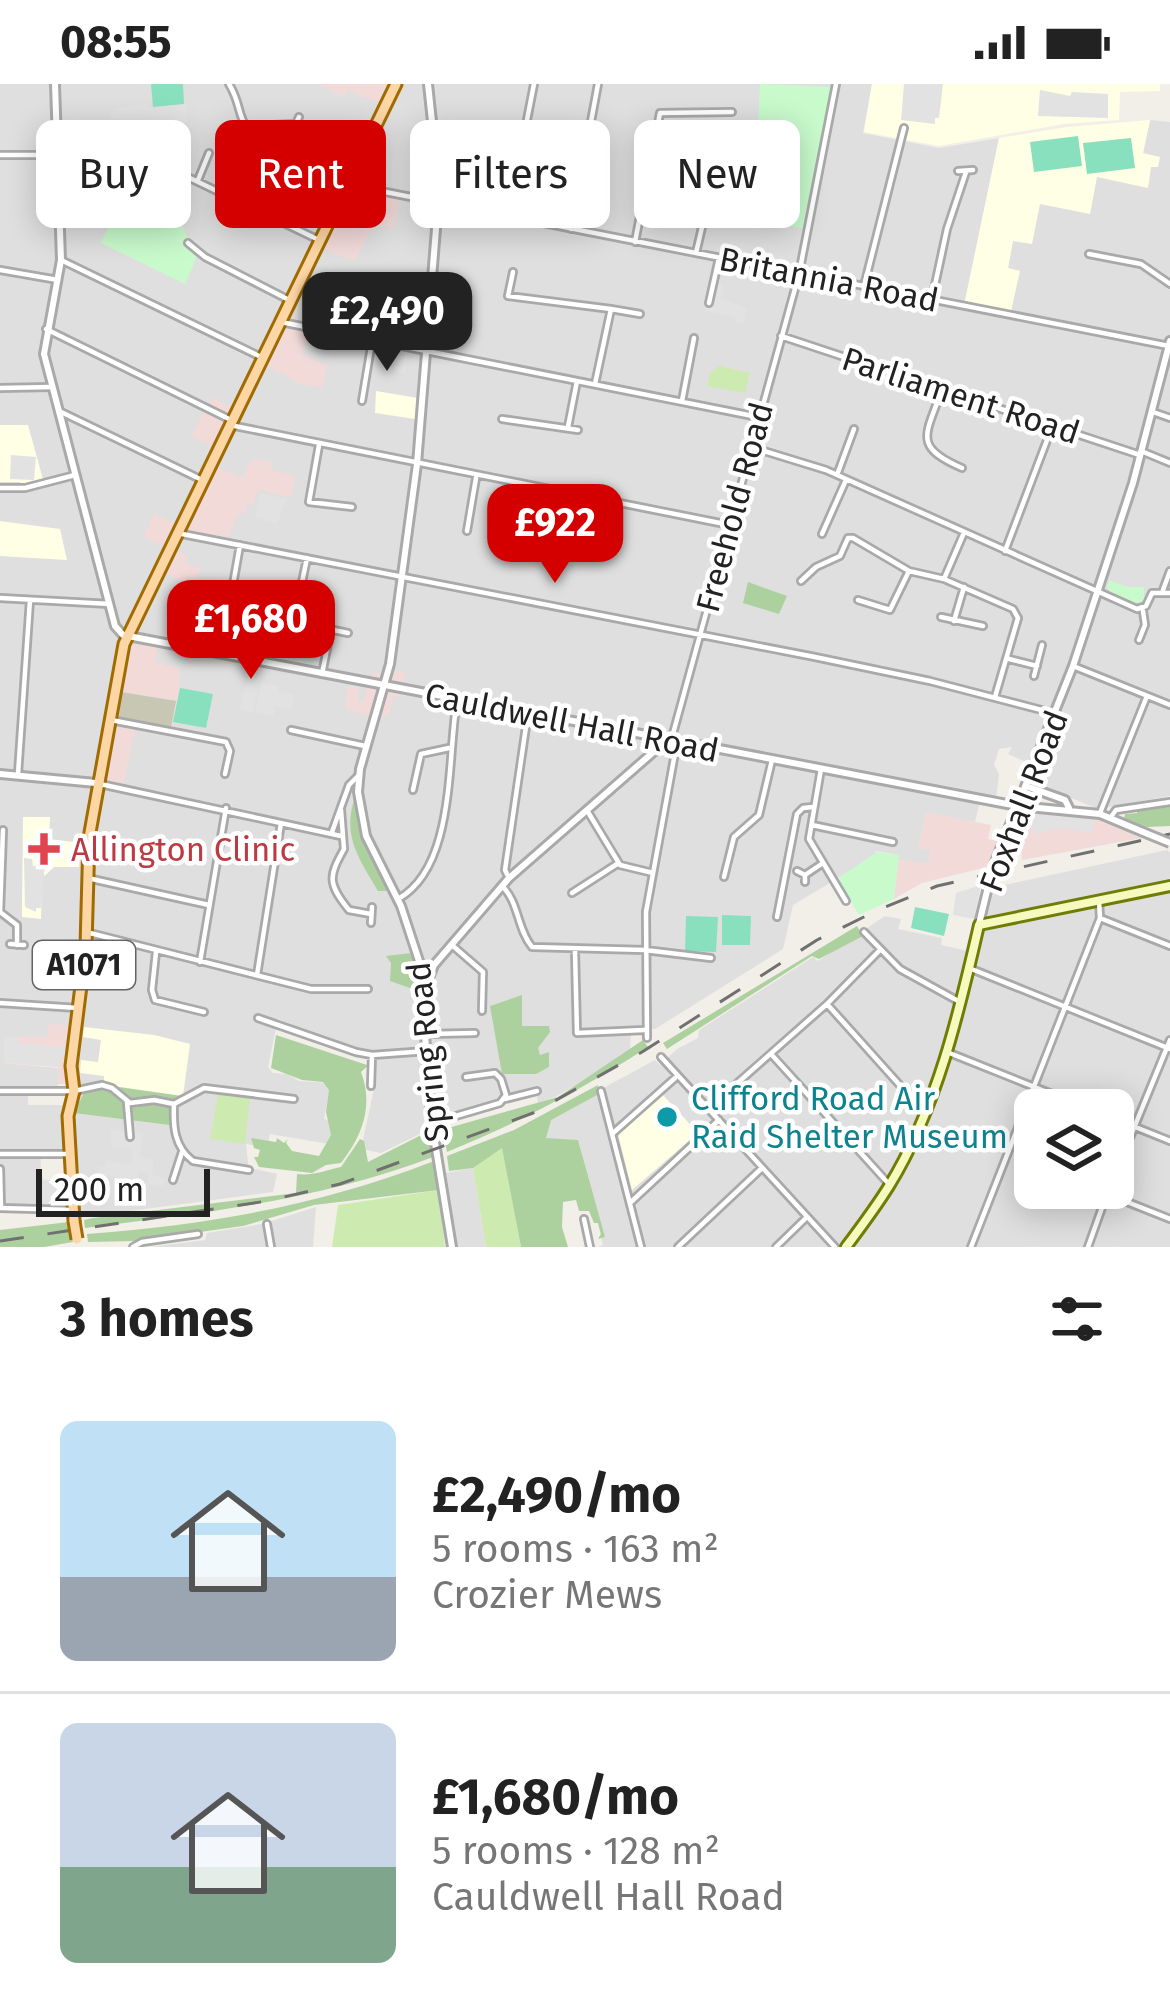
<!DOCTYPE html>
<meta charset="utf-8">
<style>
body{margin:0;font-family:"Fira Sans",sans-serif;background:#f6f6f6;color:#222;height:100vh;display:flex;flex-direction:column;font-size:45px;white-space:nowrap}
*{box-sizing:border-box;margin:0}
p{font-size:39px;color:#767676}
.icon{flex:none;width:66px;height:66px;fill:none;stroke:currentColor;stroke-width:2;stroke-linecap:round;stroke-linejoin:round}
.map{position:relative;height:1163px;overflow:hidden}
.panel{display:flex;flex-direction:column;background:#fff;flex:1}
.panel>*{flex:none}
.top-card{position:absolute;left:36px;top:36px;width:1098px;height:108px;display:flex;gap:24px}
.buttons{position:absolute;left:1014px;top:1005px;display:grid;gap:24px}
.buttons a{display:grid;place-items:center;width:120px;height:120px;border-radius:18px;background:#fff;box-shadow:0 6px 30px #0003;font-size:60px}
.scale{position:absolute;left:36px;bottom:30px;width:174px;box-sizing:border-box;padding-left:12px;border:6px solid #222;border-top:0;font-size:33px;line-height:42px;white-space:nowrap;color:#222;-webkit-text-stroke:9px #fff;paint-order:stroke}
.price{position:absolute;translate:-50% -102px;padding:0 27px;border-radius:24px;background:#d40000;color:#fff;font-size:39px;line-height:78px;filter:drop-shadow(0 3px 6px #0008)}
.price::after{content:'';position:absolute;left:50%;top:72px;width:36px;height:27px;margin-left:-18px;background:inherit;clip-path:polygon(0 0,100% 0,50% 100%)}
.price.selected{background:#222;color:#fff}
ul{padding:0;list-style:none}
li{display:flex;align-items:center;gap:36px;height:300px;padding:0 60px}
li+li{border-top:3px solid #e0e0e0}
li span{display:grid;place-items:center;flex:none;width:336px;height:240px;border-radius:18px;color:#555}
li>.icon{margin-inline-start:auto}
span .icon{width:144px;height:144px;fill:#fffc;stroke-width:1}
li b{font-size:51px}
h2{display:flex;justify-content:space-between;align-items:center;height:144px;padding:0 60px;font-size:51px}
.pill{padding:0 42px;border-radius:18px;background:#fff;box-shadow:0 6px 30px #0003;font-size:42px;line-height:108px}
.pill.selected{background:#d40000;color:#fff}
.status{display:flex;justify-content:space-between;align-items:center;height:84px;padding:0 60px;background:#fff;direction:ltr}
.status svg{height:33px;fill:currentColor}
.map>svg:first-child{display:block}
</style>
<div class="status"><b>08:55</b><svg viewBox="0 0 49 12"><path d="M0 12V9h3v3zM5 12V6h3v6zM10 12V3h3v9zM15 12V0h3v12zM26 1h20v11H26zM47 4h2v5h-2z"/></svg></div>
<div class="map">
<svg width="1170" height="1163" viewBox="0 0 1170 1163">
<rect width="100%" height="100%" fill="#f2efe9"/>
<path fill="#e0dfdf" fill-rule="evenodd" d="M0,0H872L863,49L939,64L999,54L964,221L1015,230L1011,227L1019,187L1008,184L1013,156L1040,120L1096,93L1151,82L1159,73L1143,70L1150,36L1170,38V712L1098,725L1033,698L1038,683L1008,670L1012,663L999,665L994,681L999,690L996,715L981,713L975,738L926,729L919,764L931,766L929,780L898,776V771L876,767L875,772L793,821L783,865L655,945H631L630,969L555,1013L538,1019L536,1007L454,1030L428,1032V1046L381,1069L361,1065L374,1005L377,968L353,965L278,935L268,983L273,989L287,990L299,997L331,999L324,1035L334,1038L329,1060L270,1050L267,1064L246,1060L249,1087L255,1085L277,1090L273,1108L77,1134L72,1070L62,1065L41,1066L40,1125L0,1124ZM24,733L48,756L54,783L42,794L22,833ZM4,953H48L73,979L71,1021H28V1005L58,1004V984L4,979Z
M1167,766L1170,768V1163H598L603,1161L579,1059L542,1055L544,1036L655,976L660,981L677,965L698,954L699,946L813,873L818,877L885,832L901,835L898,845L942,854L941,861L977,869L995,803ZM1035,1026H1113V1104H1035Z
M473,1084L486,1163H457L446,1089Z
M316,1123L313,1163H150L205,1156L207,1149L262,1140Z"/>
<path fill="#f2dad9" d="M318,0H393L384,21L348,6L344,13Z
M365,109L399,115L394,143L373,140L355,176L334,170L319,161L335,129L360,135Z
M282,244L311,249L301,269L327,282L322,303L301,300L265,281Z
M213,314L233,324L214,363L191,352Z
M252,375L272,378L271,386L295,392L291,413L258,406L252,422L247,420L244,430L239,429L227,454L184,447L213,381L242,394Z
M154,430L180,442L170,464L188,472L185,479L202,486L188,499L159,487L169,465L144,453Z
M133,558L158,563L155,578L180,584L178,616L121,608Z
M388,585L405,588L400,613L393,612L389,631L377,630L376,634L345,625L348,601L359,604L357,617L363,618L372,588L386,591Z
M109,639L135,645L123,702L99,697Z
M1030,727L1098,732L1142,754L1022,776L1017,732Z
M926,728L991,741L988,755L997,757L987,783L922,799L894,815L898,776L929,779L930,766L918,764Z
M49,939L72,942L65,1000H58V983L4,979V953H47Z"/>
<path fill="#ffffe5" d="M872,0H1160V7L1120,8L1119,36L1064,40L939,62L864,48Z
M1150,36L1143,69L1160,73L1158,83H1151L1148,104L1097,93L1090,130L1040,120L1032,160L1013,157L1008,184L1020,187L1011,227L965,217L999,54L1067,43Z
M376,307L418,314L415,335L375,329Z
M0,341H28L44,399L21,403L20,398H0Z
M0,437L60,445L67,476L0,472Z
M23,733H50L49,755L81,759L79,783H54L42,794L41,835L22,833Z
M84,943L154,951L190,960L183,1012L113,1002L104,999V992L80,989L81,976L98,978L101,956L83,953Z
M662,1010L698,1049L632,1106L618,1050Z"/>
<path fill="#c7c7b4" d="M121,608L176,617L171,643L119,633Z"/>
<path fill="#cdebb0" d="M719,282L750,289L745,309L707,302L710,289Z
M218,1010L250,1013L245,1060L210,1055Z
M502,1063L521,1163H486L473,1084Z
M439,1106L445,1163H332L338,1121Z"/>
<path fill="#add19e" d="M748,498L787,512L779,530L743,519Z
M356,710L360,746L389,807H378C358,773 341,751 356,710Z
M1170,718V742L1147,743L1124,735L1125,730L1137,729L1138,722Z
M857,842L863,852L819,875L812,872L667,965L663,959Z
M411,869L421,908L390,897L391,879L386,872Z
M522,911V942H549L550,948L538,964L540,971L549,968V983L536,990H502L490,922Z
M276,951L367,981L369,976L373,977L361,988C374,1022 362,1052 341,1079L326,1081L312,1089L259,1083L254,1073H258L260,1066L254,1064L251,1054L276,1058L277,1054L284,1059L288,1055L286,1059L292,1067L319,1072L331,1051L326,1028L329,1006L323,998L302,996L271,984Z
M643,956L648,963C583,1005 518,1039 447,1068L444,1052L448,1044L558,1013Z
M97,1000L181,1012L169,1028L170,1041L74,1029L87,1003Z
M598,1001L597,1011L551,1036L546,1054L578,1056L605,1153L598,1155L601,1150L598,1139H594L589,1127H579L576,1116L563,1118L562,1143L568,1163H521L502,1064L473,1084L449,1087L447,1072L514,1046Z
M429,1047L433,1073C321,1116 204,1129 85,1144L84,1136L93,1134L296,1109L297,1090C314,1092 326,1086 341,1083L360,1055L364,1057L368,1078Z
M434,1077L439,1106L314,1121L243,1142L136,1157L88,1158L87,1150C209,1141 321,1121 434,1077Z
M69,1138L73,1158L44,1163H0V1146Z"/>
<path fill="#c8facc" d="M760,0L831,3L803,144L762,137L760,145L733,138L757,65Z
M110,81L141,101L183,143L196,175L185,200L101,159L113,134L94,125L98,115L94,112L92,99L100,85Z
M1109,496L1128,503H1144V516L1136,520L1111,510L1107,503Z
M877,768L899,771L894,815L859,831L837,795Z"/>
<path fill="#88e0be" d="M151,0H183L184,20L153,23Z
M1078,52L1082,82L1034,88L1030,58Z
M1131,54L1135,84L1087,90L1083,59Z
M180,604L213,610L206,644L173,638Z
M915,823L949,830L944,852L911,844Z
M722,831L751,832L750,861H722Z
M686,832L718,833L716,868L685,867Z"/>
<path fill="#e2e2e2" d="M904,0H943L939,34H935V40L901,36Z
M1040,6L1070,12L1072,8L1108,10V34L1038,32Z
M147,20L148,24L187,20V39H126L110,33L114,24Z
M70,182L257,274L255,277L69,185Z
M342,187L369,192L368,235L348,230L349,220L326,215Z
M716,199L723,200L721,214L747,225L744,239L735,238V233L705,227Z
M384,263L408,267L405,290L380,285Z
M11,371L36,373L34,396L10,395Z
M260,409L287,415L277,439L255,434Z
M241,519L264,523L255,573L233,569L235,560L254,563L259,535L239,530Z
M252,582L261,584L253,629L239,626Z
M261,599L279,602L278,607L294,611L292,625L275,622L273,632L255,628Z
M1054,730L1094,735L1092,748L1061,744L1034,750L1027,734Z
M24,774L32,775L33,782L45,780L41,824H36V828L25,823Z
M981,801L974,835L953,831L956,809Z
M4,953H18V959L68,964V971H62L58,983L4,978Z
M110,1045L143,1049L140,1074L154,1076L152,1092L165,1094L164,1102L149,1100L147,1089L138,1088L137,1094L97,1092L99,1082L105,1083L106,1077L131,1080L132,1066L112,1063Z
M40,1090L44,1096L63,1095L66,1120L40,1122Z"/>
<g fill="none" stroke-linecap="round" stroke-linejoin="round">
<g stroke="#a9a9a9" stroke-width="10">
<path id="minor" d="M229,0C244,24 234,38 261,56L273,41L294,40
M294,44L299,33
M261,56L283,70L281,87
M161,63L174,73L167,88
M0,71H59
M169,84L321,157
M958,87L973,86
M647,95L682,100
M198,96L209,69
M350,101L1169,262
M508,133L534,0
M571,145L598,0
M635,158L660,29L732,28
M188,159L205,173L291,217
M696,169L715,87L735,91
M1089,170L1141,180L1170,200
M61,176L261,273
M0,186L58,196
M513,188L508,212L611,225L595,300
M377,201L390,215L385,259
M864,202L904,44
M932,215L947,145L966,88
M709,219L719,174
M611,225L640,230
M281,238L758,333
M46,245L229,335
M781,252L1140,371
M0,304L52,303
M942,305C927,350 911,362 962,384
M362,317L372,257
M682,317L694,254
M59,327L200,395
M1153,328L1170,334
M502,335L578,346
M230,341L730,441
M568,343L577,297
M319,361L309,418L352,423
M751,363L826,386L1137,525L1146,522L1152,509H1170
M1141,367L1170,379
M837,391L854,345
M0,404H25L75,391
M467,447L476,394
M177,449L815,573L930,597L1053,629
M822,450L846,396
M1005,467L1052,343
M944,495L963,451
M801,497L816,483L840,472L848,454H853L909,487L944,495L1013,525L1018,534L995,613
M301,503L307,474
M1163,506L1170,487
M231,512L240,461
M0,514L110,520
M858,516L890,526L909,487
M941,533L983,542
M954,537L964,503
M314,542L348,549
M1139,556L1145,541L1143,527
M1009,575L1037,582
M1073,582L1170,621
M322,590L331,545
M1034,592L1042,561
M111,636L226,658L230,667L225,690
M291,646L365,662
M671,657L799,190L836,0
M821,685L809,755L846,817
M18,690L30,516
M100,700L341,752
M413,706L421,670L449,664
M341,726L344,765C329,792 327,799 349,826L371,830
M588,728L620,781L653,789
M1100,729L1147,612
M1110,734L1116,726L1170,718
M812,741L893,758
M332,748L349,701L358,692
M797,787L805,791V798
M805,791L823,779
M724,793L734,753L759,731L772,676
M509,794L505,786L528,629
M92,795L209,821
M502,802C519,818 517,845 532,863L645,866L711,874
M572,809L617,780
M398,815C456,783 447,674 457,616
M0,828L3,746
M0,828L17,841V861
M777,833L797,730L803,724L813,723
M1100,834L1170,862
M371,839L372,823
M86,848L311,905H368
M864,848L900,885L960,918
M10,860L24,861
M453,862L483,888L482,927
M575,867L577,949L644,946
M156,868L152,906L155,916L204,928
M200,878L226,724
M969,884L1170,965
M257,891L281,739
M0,919L78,924
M827,920L923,1027
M258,934L356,968L372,971L427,967
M428,950L475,949
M647,954L646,828L677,658
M947,968L1092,1026
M771,970L888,1099
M661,973L835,1163
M371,1002L372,971
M0,1007H74L102,1001L112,1004L130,1019L154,1016L174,1020L204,1004L294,1015
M601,1007L641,1163
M505,1015L537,1007
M127,1018L130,1053
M174,1020C173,1042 174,1063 193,1077L249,1086
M708,1025L827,920L879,867
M1113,1034L1170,1057
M432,1039L500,1019L506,1011L501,995L495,989L466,993
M612,1050L675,994
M0,1070H66
M0,1085L1,1124
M1113,1095L1170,956
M173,1096L182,1068
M1107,1110L1170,1135
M631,1118L719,1036
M0,1124L72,1126
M584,1135L590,1163
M267,1140L271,1163
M133,1163L142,1158L198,1150
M678,1163L762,1084
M776,1163L807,1133
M971,1163L1100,834L1099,816
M1088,1163L1109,1104"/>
</g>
<g stroke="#a9a9a9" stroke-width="12">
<path id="tertiary" d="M55,0L61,176L44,270L115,542L123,551L1018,722L1100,730L1148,750
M428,0L436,75V145L417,380L390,580L360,685L358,708L366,752L401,822L420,880L431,1034L452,1163
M0,690L96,699
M1026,702L1065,716L1069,724
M995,778L1073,582L1133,399L1170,257
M979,840L988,803
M426,902L434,881L509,794L658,664L662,655"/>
</g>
<g stroke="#707d05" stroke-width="14">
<path id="secondary" d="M846,1163C861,1143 876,1123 889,1102C937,1024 959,929 979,841L1170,802"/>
</g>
<g stroke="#a06b00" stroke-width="15">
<path id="primary" d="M74,1137L68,1032L74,1007L71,982L86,862L89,754L124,560L396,0"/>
</g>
<use href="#minor" stroke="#fff" stroke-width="4.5"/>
<use href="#tertiary" stroke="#fff" stroke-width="6"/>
<use href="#secondary" stroke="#f7fabf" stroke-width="8"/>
<use href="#primary" stroke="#fcd6a4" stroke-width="9"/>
<path stroke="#707070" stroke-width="3" stroke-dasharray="24 24" stroke-linecap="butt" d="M0,1157L267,1117L340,1100L533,1029L642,968L817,856L878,826L937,802L1170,750"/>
<g stroke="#a9a9a9" stroke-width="12" stroke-linecap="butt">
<path id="tertiary-bridge" d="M1148,750L1170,759
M988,803L995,778"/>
</g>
<g stroke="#a06b00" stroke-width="15" stroke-linecap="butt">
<path id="primary-bridge" d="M74,1137L77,1155"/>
</g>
<use href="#tertiary-bridge" stroke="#fff" stroke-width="6"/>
<use href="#primary-bridge" stroke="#fcd6a4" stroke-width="9"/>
</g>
<path fill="#e0444e" stroke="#fff" stroke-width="4.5" d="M38 747h12v12h12v12h-12v12h-12v-12h-12v-12h12z"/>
<circle fill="#0f9aa8" stroke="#fff" stroke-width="4.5" cx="667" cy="1033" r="12"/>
<g text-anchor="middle" stroke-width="9" stroke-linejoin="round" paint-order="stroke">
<rect fill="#fff" stroke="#646464" stroke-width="3" x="33" y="857" width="102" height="48" rx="9"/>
<g font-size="30" font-weight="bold" fill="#222">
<text x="84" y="891">A1071</text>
</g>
<g font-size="33" fill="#222" stroke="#fff">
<text transform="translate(829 195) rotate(11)" y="12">Britannia Road</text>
<text transform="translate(961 311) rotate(18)" y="12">Parliament Road</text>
<text transform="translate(734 423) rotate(-75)" y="12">Freehold Road</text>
<text transform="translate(572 638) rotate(11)" y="12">Cauldwell Hall Road</text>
<text transform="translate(1023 717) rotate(-69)" y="12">Foxhall Road</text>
<text transform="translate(427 968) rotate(-96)" y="12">Spring Road</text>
</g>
<g font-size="33" fill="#be3a42" stroke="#fff" text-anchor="start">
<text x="71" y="777">Allington Clinic</text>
</g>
<g font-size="33" fill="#0d838f" stroke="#fff" text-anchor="start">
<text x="691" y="1026">Clifford Road Air<tspan x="691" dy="38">Raid Shelter Museum</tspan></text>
</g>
</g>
</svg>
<div class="buttons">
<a><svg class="icon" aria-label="layers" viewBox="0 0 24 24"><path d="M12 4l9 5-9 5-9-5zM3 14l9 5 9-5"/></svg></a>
</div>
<div class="scale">200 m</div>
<b class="price selected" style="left:387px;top:290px">£2,490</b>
<b class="price" style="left:555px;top:502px">£922</b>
<b class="price" style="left:251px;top:598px">£1,680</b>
<div class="top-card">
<a class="pill">Buy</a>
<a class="pill selected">Rent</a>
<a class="pill">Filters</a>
<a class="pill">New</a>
</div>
</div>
<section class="panel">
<h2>3 homes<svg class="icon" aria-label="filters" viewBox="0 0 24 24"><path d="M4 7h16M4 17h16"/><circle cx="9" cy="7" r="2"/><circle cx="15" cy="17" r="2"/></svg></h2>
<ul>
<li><span style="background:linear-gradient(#bfe0f5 65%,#9aa5b1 0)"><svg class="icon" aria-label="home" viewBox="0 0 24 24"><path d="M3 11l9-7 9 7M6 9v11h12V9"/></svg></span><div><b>£2,490/mo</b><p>5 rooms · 163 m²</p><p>Crozier Mews</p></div></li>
<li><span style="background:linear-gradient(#c9d6e8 60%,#7fa58c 0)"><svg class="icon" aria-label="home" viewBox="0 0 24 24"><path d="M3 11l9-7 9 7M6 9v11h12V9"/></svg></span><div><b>£1,680/mo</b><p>5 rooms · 128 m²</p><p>Cauldwell Hall Road</p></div></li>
</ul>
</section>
